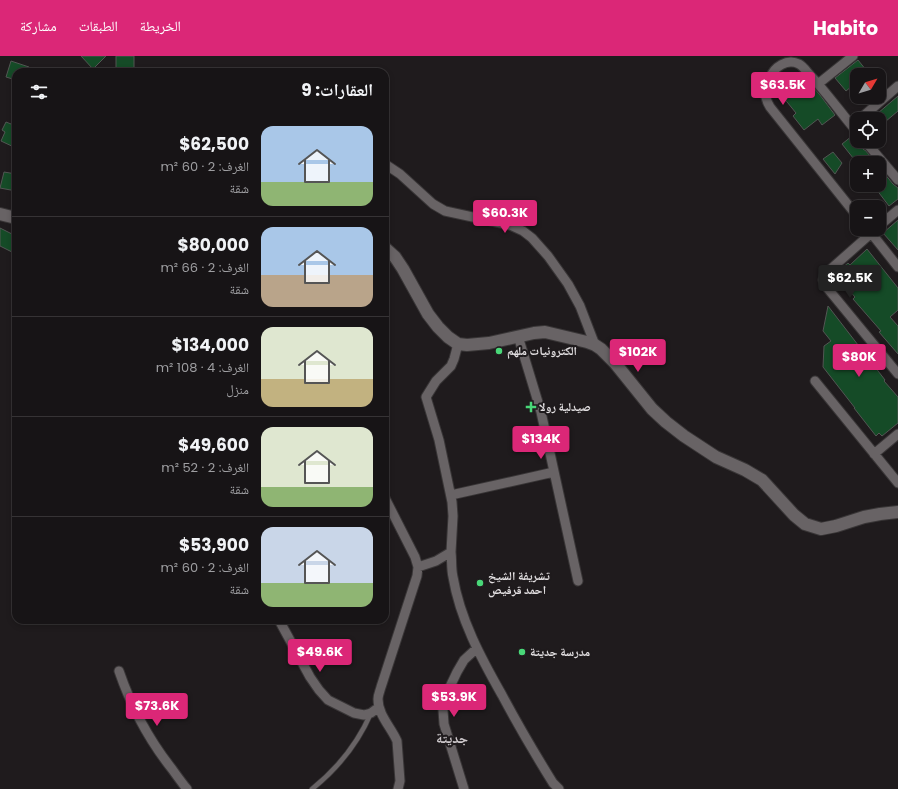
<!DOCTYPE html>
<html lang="ar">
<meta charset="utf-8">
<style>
body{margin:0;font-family:Poppins,"Noto Naskh Arabic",sans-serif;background:#242123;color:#f1f3f6;direction:rtl;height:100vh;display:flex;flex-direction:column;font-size:15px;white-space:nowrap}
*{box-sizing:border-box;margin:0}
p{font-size:13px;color:#9e9ea1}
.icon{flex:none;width:22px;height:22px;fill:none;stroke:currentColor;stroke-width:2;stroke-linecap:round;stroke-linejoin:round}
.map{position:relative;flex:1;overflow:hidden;direction:ltr}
.details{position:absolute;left:12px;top:12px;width:377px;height:556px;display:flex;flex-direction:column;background:#171416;border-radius:12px;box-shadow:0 2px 6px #0003,0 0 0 1px #363335;direction:rtl}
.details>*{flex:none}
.needle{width:26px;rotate:52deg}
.controls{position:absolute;left:850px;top:12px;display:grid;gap:8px}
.controls a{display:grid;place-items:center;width:36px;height:36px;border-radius:8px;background:#171416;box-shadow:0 2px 6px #0003,0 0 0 1px #363335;font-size:20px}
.price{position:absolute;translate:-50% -34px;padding:0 9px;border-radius:4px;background:#db2777;color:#fff;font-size:13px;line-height:26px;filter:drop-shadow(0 1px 2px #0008)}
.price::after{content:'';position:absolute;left:50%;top:24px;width:12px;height:9px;margin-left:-6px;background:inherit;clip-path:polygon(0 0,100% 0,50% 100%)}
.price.on{background:#222;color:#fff}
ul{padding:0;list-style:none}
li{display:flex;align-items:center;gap:12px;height:100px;padding:0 16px}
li+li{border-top:1px solid #363335}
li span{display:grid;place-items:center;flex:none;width:112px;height:80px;border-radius:12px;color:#555}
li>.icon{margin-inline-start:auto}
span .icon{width:48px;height:48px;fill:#fffc;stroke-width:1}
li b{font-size:17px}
h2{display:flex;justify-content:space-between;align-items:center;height:48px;padding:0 16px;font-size:17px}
header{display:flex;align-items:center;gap:24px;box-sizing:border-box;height:56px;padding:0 20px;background:#db2777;color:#fff}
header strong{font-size:19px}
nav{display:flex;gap:22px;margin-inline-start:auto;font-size:14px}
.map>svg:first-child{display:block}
</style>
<header>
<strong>Habito</strong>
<nav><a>الخريطة</a><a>الطبقات</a><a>مشاركة</a></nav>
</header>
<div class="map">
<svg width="898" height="733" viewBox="0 0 898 733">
<rect width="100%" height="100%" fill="#1f1b1d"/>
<path fill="#154b27" stroke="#525653" d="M81,0H106L93,13Z
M116,0H134V16H116Z
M858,4L870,19H857V26L846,35L835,22Z
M11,5L29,11L28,16H16V24L6,21Z
M806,23L820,39L835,59L822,69L818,63L804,74L793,60L796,57L783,41Z
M898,40V55L879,71V63H871Z
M862,41H874L872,45L867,49Z
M6,66L16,70V92L1,85L5,76L2,74Z
M852,80L864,94H865L876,107H857L842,88Z
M833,96L842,107L835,118L823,103Z
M879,111L893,128L898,132V143L889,150L873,129H879Z
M4,116L16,118V135L0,132Z
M898,164V194L883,177Z
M16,170V198L0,190V172L12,178Z
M867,193L898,232V254L890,261L898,270V298L879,276L881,275L853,243L855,241L835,218L848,207L850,209Z
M828,250L885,324L884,325L898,341V367L882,380L879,377L876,380L854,352H855L823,311L824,290L831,285L823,275Z"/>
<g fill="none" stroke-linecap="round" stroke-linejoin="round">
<g stroke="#393637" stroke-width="6">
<path id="lane" d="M312,733C337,713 358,687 371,657"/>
</g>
<g stroke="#393637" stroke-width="11">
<path id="street" d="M818,28L853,0
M860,63L898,30
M857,76C841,57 827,37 810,19C807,16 803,10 799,8C787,2 774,11 770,22C765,35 763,39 770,51L857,160
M865,85L898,124
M385,108L400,118L433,148L445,155L510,169L523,175L532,182L548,200L568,228L580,250L595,289
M879,170L898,154
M868,173L898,211
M876,173L824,219L823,224L824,228L898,318
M518,280L541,356L578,525
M815,325L898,427
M874,398L898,378
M451,439L554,416
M385,442L415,501L418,511L417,520L381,631C380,635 378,639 378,643C378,659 391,671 397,685L400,725L398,733
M451,496L453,460L452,446L439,384L426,341L436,325L451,310L454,303L458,288
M418,511L436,505L451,496C452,504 451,513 453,521C460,563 481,602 502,639C518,669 535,698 553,727L559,733
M279,564L310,621L319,634L328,644L354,657L364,659L371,657L379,651
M119,615C131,650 149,684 172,713C177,720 182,727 187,733
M464,733L444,668L443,654L446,639L457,616L464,604L477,592"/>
</g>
<g stroke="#393637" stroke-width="14">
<path id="secondary" d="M0,158L16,162
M385,192L395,201L403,213L428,258L438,271L448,281L458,288L467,289L489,287L534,277L545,276L587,286L595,289L601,293L615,307L652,353L666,366L684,380L716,401L745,414L762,424L794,459L805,468L821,473L836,470L864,461L880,458L898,456"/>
</g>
<use href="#lane" stroke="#686365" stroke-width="4.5"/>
<use href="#street" stroke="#686365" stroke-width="9"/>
<use href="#secondary" stroke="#686365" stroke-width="12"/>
</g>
<g fill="#49d778" stroke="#1f1b1d" stroke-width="1.5">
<circle cx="499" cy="295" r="4"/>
<path d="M529 345h4v4h4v4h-4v4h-4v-4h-4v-4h4z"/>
<circle cx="480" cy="527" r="4"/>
<circle cx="522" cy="596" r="4"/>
</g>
<g text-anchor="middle" stroke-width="4" stroke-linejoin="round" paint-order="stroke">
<g font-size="12" font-weight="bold" fill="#e3e0e2" stroke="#1f1b1d" text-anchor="start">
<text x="507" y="299">الكترونيات ملهم</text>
<text x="539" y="355">صيدلية رولا</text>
<text x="488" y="524">تشريفة الشيخ<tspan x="488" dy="14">احمد قرفيص</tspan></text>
<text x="530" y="600">مدرسة جديتة</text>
</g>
<g font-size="14" font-weight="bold" fill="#cfcacd" stroke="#1f1b1d">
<text x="452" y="687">جديتة</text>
</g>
</g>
</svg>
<div class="controls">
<a><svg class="needle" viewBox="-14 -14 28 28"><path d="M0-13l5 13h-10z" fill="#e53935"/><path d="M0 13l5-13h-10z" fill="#9e9ea1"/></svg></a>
<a><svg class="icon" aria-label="locate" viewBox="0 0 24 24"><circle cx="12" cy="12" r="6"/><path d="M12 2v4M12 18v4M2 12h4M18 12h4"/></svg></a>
<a>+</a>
<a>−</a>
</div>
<b class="price" style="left:783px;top:50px">$63.5K</b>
<b class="price" style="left:505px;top:178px">$60.3K</b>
<b class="price on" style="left:850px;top:243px">$62.5K</b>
<b class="price" style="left:638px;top:317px">$102K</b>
<b class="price" style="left:859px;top:322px">$80K</b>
<b class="price" style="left:541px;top:404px">$134K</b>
<b class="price" style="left:320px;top:617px">$49.6K</b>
<b class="price" style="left:454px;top:662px">$53.9K</b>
<b class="price" style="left:157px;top:671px">$73.6K</b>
<section class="details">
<h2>العقارات: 9<svg class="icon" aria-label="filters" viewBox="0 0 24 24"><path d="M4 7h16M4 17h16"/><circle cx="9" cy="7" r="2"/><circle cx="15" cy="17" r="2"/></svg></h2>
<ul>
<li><span style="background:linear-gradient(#a9c7e8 70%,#8fb573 0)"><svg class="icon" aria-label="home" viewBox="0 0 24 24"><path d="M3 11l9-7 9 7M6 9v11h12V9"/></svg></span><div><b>$62,500</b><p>الغرف: 2 · 60 m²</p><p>شقة</p></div></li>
<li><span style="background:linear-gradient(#a9c7e8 60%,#b9a48a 0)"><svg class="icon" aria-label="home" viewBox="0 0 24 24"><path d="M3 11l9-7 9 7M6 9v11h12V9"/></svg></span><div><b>$80,000</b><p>الغرف: 2 · 66 m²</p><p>شقة</p></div></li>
<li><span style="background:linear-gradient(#dfe7d0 65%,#c2b280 0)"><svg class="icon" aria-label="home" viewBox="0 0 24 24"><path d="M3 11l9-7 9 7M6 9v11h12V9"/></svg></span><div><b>$134,000</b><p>الغرف: 4 · 108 m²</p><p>منزل</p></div></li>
<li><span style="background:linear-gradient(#dfe7d0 75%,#8fb573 0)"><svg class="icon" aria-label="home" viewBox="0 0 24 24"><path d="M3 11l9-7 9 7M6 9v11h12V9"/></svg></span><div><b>$49,600</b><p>الغرف: 2 · 52 m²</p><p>شقة</p></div></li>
<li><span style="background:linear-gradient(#c9d6e8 70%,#8fb573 0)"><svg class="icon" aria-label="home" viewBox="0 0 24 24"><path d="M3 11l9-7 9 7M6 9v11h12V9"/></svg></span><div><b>$53,900</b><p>الغرف: 2 · 60 m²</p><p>شقة</p></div></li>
</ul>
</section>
</div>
